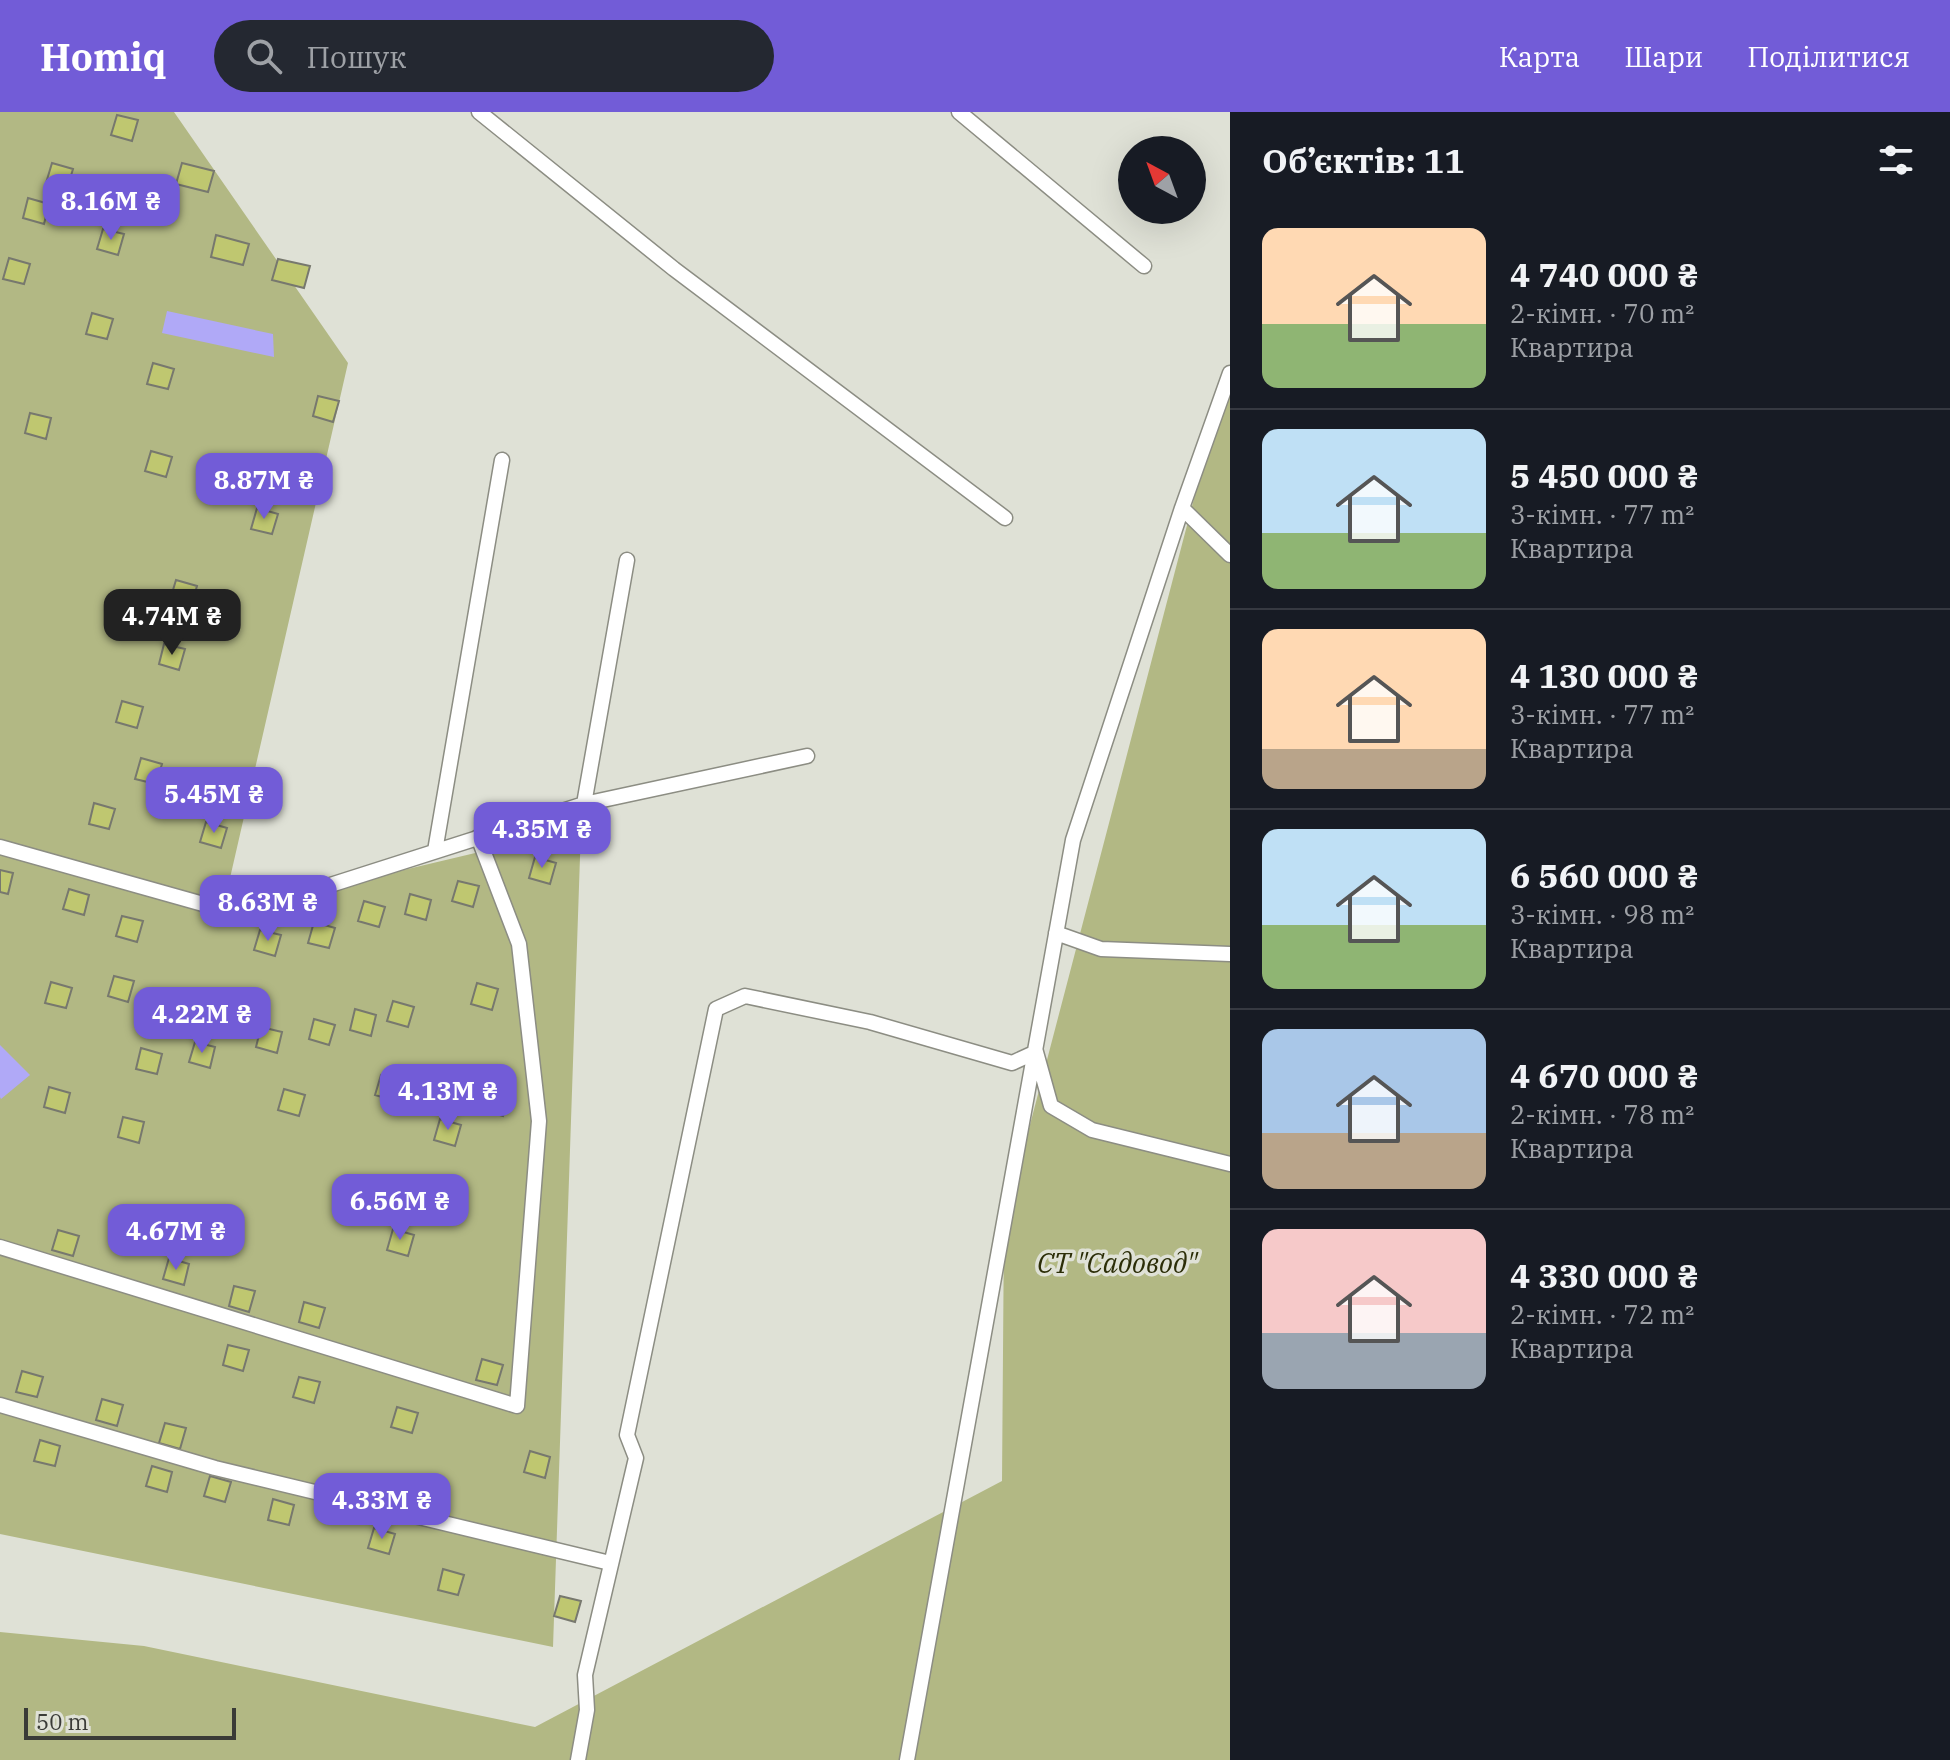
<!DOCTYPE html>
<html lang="uk">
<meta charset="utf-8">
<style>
body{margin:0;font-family:"IBM Plex Serif",serif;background:#242831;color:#f1f3f6;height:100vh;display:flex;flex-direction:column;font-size:30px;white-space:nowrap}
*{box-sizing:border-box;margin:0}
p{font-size:26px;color:#9ea1a6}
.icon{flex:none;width:44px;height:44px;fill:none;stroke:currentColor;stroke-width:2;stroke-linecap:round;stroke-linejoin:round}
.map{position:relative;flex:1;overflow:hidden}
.drawer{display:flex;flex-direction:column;background:#171b24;width:720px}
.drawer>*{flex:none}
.needle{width:52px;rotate:319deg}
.fabs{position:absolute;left:1118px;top:24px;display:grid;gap:16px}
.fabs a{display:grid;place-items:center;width:88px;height:88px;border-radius:50%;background:#171b24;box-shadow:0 8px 32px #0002;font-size:40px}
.scale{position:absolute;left:24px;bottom:20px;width:212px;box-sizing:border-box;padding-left:8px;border:4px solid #3a3b37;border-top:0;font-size:22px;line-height:28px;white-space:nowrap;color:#3a3b37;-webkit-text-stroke:6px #dfe1d6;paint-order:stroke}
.price{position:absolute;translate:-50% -68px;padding:0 18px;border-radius:16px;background:#725cd7;color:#fff;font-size:26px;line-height:52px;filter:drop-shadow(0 2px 4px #0008)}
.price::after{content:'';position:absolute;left:50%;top:48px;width:24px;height:18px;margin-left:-12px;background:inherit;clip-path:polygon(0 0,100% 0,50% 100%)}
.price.current{background:#222;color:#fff}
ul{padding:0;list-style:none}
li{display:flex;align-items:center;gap:24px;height:200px;padding:0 32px}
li+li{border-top:2px solid #363941}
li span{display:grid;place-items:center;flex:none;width:224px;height:160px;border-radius:16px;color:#555}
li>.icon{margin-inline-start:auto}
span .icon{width:96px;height:96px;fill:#fffc;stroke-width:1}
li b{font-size:34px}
h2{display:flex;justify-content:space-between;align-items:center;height:96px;padding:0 32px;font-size:34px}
header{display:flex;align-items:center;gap:48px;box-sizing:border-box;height:112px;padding:0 40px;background:#725cd7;color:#fff}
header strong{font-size:38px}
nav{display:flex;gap:44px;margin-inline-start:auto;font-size:28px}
.search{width:560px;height:72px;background:#242831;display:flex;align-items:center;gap:20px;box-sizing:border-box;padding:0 28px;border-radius:44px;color:#9ea1a6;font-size:30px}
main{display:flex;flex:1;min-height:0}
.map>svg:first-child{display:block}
</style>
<header>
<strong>Homiq</strong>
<div class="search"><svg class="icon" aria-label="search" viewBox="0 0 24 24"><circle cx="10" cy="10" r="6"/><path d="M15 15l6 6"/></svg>Пошук</div>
<nav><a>Карта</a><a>Шари</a><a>Поділитися</a></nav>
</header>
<main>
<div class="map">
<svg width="1230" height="1648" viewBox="0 0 1230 1648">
<rect width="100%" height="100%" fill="#dfe1d6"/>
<path fill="#b2b884" d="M0,0H174L348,251L222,801L581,716L553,1535L0,1422Z
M1230,280V1648H0V1520L144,1534L535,1615L1002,1369L1004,1112L1218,295Z"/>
<path fill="#b0a9f7" d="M167,199L273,222L274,245L162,221Z
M0,933L30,963L1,987L0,985Z"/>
<path fill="#bfc770" stroke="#77786e" stroke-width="2" d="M117,3L138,8L132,29L111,23Z
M52,51L73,57L67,77L46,71Z
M182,51L214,59L208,80L176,72Z
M28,86L49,92L44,112L23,106Z
M103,117L124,122L118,143L97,137Z
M216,123L249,132L243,153L211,145Z
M9,146L30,152L24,172L3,167Z
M278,147L310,154L304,176L272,168Z
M92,201L113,207L107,227L86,222Z
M153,251L174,257L168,277L147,272Z
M318,284L339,289L333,310L313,304Z
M30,301L51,306L46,327L25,321Z
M151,339L172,345L166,365L145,359Z
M257,396L278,402L272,422L251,417Z
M176,468L197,474L191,494L170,488Z
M164,532L185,537L179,558L159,552Z
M122,589L143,595L137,616L116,610Z
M141,646L162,652L156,672L135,667Z
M94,691L115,697L109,717L89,712Z
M206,710L227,716L221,736L200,730Z
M535,745L556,751L550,772L529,766Z
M0,758L13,761L8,782L0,780Z
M458,769L479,774L473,795L452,789Z
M69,777L89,783L84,803L63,797Z
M410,782L431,788L426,808L405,802Z
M364,789L385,795L379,815L358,809Z
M122,804L143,809L137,830L116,824Z
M314,810L335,816L329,836L308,831Z
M260,818L281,823L275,844L254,838Z
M114,864L134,869L128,890L108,884Z
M51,870L72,876L66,896L45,891Z
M477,871L498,877L492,898L471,892Z
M393,889L414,895L408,915L387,909Z
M355,897L376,903L371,924L350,918Z
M314,907L335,913L329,933L309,927Z
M261,915L282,920L277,941L256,935Z
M195,930L215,935L210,956L189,950Z
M141,936L162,942L157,962L136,957Z
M381,963L401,968L396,989L375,983Z
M49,975L70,981L65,1001L44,995Z
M284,977L305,983L299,1004L278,998Z
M488,978L509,984L503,1004L482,998Z
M123,1005L144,1010L139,1031L118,1025Z
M440,1007L461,1013L455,1034L434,1028Z
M393,1117L414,1123L408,1144L387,1138Z
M58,1118L79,1124L73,1144L52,1138Z
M169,1146L189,1152L184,1173L163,1167Z
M234,1174L255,1179L249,1200L229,1194Z
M304,1190L325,1196L319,1216L299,1210Z
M228,1233L249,1238L243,1259L223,1253Z
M482,1247L503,1253L497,1273L476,1268Z
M22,1259L43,1265L37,1285L16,1280Z
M299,1265L320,1270L314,1291L293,1285Z
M102,1287L123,1293L117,1314L96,1308Z
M397,1295L418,1301L412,1321L391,1315Z
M165,1311L186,1316L180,1337L159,1331Z
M40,1328L60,1334L55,1354L34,1349Z
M530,1339L550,1345L545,1366L524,1360Z
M152,1354L172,1360L167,1380L146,1374Z
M210,1364L231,1370L225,1390L204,1384Z
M273,1387L294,1393L289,1413L268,1408Z
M374,1416L395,1422L389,1442L368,1436Z
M443,1457L464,1463L458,1483L438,1478Z
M560,1484L581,1489L575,1510L554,1504Z"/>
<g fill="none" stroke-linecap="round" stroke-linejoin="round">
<g stroke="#8c8d83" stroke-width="17">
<path id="lane" d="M479,0L674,157L1005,406
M959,0L1144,154
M1182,396L1230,443
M584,692L627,448
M0,735L203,792L321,776L584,692L807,644
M435,739L502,348
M1056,821L1101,837L1230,842
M0,1135L517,1294L539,1009L519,832L478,725
M0,1293L215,1356L610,1451
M578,1648L587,1598L585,1563L636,1346L627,1323L716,897L745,884L870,910L1012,951L1036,940L1051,994L1092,1018L1230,1052
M907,1648L1073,728L1182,396L1230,261"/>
</g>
<use href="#lane" stroke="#fff" stroke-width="14"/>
</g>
<g text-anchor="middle" stroke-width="7" stroke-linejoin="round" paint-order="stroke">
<g font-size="28" font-style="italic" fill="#2b2d07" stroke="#dfe1d6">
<text x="1117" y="1161">СТ "Садовод"</text>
</g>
</g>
</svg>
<div class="fabs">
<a><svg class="needle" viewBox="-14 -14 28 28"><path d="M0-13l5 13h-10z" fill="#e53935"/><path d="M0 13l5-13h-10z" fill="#9ea1a6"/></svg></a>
</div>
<div class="scale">50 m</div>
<b class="price" style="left:111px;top:130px">8.16M ₴</b>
<b class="price" style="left:264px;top:409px">8.87M ₴</b>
<b class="price current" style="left:172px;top:545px">4.74M ₴</b>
<b class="price" style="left:214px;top:723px">5.45M ₴</b>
<b class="price" style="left:542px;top:758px">4.35M ₴</b>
<b class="price" style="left:268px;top:831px">8.63M ₴</b>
<b class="price" style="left:202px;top:943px">4.22M ₴</b>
<b class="price" style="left:448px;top:1020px">4.13M ₴</b>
<b class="price" style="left:400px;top:1130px">6.56M ₴</b>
<b class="price" style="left:176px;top:1160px">4.67M ₴</b>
<b class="price" style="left:382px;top:1429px">4.33M ₴</b>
</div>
<section class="drawer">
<h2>Об’єктів: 11<svg class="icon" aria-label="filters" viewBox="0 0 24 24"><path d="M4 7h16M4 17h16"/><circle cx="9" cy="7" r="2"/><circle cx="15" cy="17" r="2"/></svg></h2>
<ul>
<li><span style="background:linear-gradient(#ffd9b3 60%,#8fb573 0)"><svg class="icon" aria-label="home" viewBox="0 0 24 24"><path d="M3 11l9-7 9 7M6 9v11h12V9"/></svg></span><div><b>4 740 000 ₴</b><p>2-кімн. · 70 m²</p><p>Квартира</p></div></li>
<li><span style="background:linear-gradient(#bfe0f5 65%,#8fb573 0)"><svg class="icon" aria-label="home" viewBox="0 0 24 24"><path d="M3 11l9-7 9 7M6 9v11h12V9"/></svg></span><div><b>5 450 000 ₴</b><p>3-кімн. · 77 m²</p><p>Квартира</p></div></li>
<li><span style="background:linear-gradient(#ffd9b3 75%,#b9a48a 0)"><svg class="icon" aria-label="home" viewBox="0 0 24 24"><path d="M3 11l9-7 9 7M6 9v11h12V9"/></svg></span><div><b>4 130 000 ₴</b><p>3-кімн. · 77 m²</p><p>Квартира</p></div></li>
<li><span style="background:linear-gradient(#bfe0f5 60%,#8fb573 0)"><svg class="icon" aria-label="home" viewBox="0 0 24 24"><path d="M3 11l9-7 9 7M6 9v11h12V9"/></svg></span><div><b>6 560 000 ₴</b><p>3-кімн. · 98 m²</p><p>Квартира</p></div></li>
<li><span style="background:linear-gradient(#a9c7e8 65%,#b9a48a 0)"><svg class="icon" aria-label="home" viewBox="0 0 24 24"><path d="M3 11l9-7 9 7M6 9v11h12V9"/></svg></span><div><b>4 670 000 ₴</b><p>2-кімн. · 78 m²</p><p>Квартира</p></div></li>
<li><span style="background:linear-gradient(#f6c9c9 65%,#9aa5b1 0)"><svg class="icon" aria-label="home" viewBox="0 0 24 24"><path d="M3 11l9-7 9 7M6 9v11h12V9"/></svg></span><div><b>4 330 000 ₴</b><p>2-кімн. · 72 m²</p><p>Квартира</p></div></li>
</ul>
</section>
</main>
